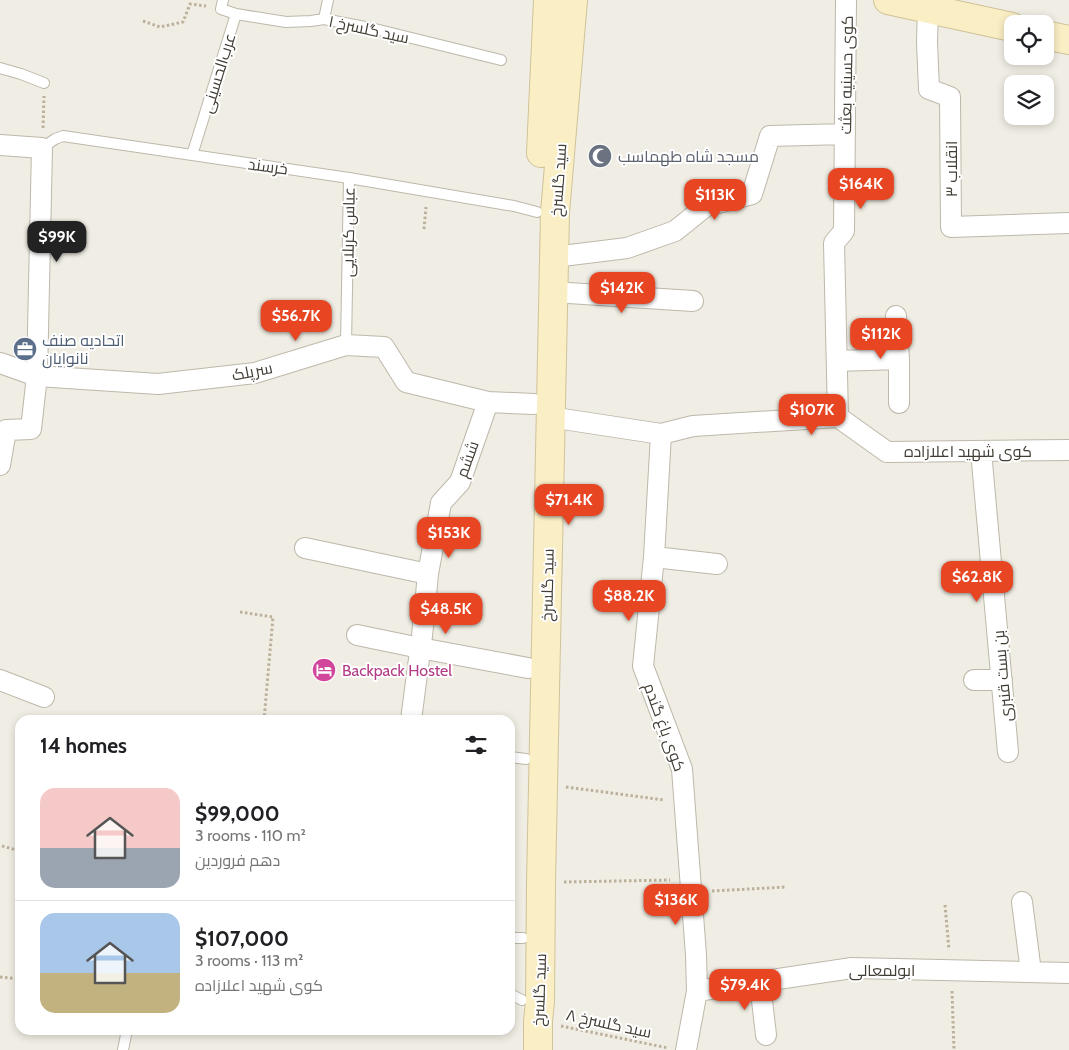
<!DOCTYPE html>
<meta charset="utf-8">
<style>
body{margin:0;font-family:Cabin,Cairo,sans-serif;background:#f6f6f6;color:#202124;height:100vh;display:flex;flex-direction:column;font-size:19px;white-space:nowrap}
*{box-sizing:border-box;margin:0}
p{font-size:16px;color:#757577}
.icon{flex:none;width:28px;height:28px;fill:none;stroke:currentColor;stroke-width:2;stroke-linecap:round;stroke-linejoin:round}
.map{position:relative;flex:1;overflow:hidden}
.side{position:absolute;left:15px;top:715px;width:500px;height:320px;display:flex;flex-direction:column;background:#fff;border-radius:15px;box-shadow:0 2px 8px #0003}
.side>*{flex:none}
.buttons{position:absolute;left:1004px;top:15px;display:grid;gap:10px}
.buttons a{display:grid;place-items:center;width:50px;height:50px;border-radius:10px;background:#fff;box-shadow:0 2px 8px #0003;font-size:25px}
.price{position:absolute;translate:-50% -42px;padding:0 11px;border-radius:10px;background:#e84523;color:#fff;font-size:16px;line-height:32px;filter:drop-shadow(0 1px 2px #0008)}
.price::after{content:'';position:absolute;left:50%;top:30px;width:15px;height:11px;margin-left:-8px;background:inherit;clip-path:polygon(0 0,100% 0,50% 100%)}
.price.active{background:#222;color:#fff}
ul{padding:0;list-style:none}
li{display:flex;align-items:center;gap:15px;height:125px;padding:0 25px}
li+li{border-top:1px solid #e0e0e0}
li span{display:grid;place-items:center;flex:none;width:140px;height:100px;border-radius:15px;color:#555}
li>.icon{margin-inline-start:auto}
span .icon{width:60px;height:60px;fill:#fffc;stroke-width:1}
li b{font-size:21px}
h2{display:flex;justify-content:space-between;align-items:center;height:60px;padding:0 25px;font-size:21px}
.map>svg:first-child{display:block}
</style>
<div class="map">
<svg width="1069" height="1050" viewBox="0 0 1069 1050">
<rect width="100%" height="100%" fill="#f0ede4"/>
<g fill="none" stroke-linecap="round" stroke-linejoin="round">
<g stroke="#beb8aa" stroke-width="12">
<path id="lane" d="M236,14L286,22L311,21L324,19L375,29L501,60
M324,19L328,0
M0,68L21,74L44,83
M42,148L55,139L63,136L349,178L514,206L537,212
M192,155L236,14L221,9L223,0
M346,345L349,178
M510,757L526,759
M510,938H523
M510,994L522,1000
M123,1050L127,1030"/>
</g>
<g stroke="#beb8aa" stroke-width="22">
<path id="street" d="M928,9L927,42L929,89L950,97L951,227L1069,223
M0,145L42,148L37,376L31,429L6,430L0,465
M554,257L627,248L675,231L706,206L752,194L770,136L845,134
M553,292L693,301
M896,316L899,359V403
M837,361L899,359
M0,363L37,376L158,384L255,373L346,345L384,347L406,382L488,402L534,404
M550,417L661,434L693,426L838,417L887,452L1069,450
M838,417L834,243L844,231L846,0
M661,434L654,557L643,666L682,769L696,955L697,991L686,1050
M981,451L1008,752
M305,548L428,574
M654,557L717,564
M357,635L420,648L528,668
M0,680L44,697
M974,680H1002
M411,720L422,636L428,574L441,503L460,482L488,402
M1022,902L1031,972
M760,983L766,1035
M697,991L852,968L1069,973"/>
</g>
<g stroke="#d0c299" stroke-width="30">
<path id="secondary" d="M888,0L1012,27
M1045,35L1069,40
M541,153L548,0
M538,1050V1021L540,1002L541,882L555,213L573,0"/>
</g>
<path stroke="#bbb09a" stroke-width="3" stroke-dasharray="2.5 2.5" stroke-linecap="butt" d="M143,21L160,27L183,22L190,4L206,6
M43,128L44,96
M424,229L426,207
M240,612L273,617L264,720
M566,787L664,800
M2,846L20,851
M564,882L670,880
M712,891L786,887
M945,905L949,950
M0,977L20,979
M952,991L954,1050
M561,1026L668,1048"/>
<use href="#lane" stroke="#fff" stroke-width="10"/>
<use href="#street" stroke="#fff" stroke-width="20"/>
<use href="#secondary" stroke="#faeec5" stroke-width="28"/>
</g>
<defs>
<g id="mosque-disc" transform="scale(1.25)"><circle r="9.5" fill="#6b7280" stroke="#fff"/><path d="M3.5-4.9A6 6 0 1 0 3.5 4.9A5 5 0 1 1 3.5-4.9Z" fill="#fff"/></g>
<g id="office-disc" transform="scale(1.25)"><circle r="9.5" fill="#5c6f8a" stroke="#fff"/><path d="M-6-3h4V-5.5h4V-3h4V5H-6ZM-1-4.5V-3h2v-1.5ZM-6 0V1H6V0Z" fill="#fff"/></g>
<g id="hotel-disc" transform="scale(1.25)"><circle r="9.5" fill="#d1479c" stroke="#fff"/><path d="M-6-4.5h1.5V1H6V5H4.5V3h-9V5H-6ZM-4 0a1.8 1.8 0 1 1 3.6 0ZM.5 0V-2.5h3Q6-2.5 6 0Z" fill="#fff"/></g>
</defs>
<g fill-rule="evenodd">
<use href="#mosque-disc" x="600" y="156"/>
<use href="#office-disc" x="25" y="349"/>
<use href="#hotel-disc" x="324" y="670"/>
</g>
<g text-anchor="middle" stroke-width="4" stroke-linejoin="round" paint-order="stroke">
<g font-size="16" fill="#423d34" stroke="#fff">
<text transform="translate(369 29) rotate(12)" y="6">سید گلسرخ ۱</text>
<text transform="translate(218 73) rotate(-73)" y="6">عرب‌الحسینی</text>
<text transform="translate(846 75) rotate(-89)" y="6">کوی حسینیه بعثت</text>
<text transform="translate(268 166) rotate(8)" y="6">خرسند</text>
<text transform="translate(951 169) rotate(-90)" y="6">انقلاب ۳</text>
<text transform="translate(558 180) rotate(-86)" y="6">سید گلسرخ</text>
<text transform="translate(348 232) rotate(-89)" y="6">عباس کربلایی</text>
<text transform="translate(252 371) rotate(-11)" y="6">سرپلک</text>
<text x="968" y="457">کوی شهید اعلازاده</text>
<text transform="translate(467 459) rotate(-70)" y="6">ششم</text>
<text transform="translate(547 585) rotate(-89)" y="6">سید گلسرخ</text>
<text transform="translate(1002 676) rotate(-95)" y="6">بن بست قنبری</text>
<text transform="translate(665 727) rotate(70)" y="6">کوی باغ گندم</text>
<text x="882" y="976">ابولمعالی</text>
<text transform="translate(539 990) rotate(-88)" y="6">سید گلسرخ</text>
<text transform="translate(609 1023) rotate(12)" y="6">سید گلسرخ ۸</text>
</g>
<g font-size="16" fill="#5b616d" stroke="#fff" text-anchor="start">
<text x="618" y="162">مسجد شاه طهماسب</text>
</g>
<g font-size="16" fill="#4e5e75" stroke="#fff" text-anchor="start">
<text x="42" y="346">اتحادیه صنف<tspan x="42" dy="18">نانوایان</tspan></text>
</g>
<g font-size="16" fill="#b23c85" stroke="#fff" text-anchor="start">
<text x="342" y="676">Backpack Hostel</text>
</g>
</g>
</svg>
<div class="buttons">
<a><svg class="icon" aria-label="locate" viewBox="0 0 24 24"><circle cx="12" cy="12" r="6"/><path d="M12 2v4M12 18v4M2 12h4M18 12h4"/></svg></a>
<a><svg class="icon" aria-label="layers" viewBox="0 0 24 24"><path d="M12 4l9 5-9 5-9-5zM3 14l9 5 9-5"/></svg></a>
</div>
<b class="price" style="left:861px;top:210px">$164K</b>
<b class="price" style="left:715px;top:221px">$113K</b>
<b class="price active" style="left:57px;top:263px">$99K</b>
<b class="price" style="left:622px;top:314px">$142K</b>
<b class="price" style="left:296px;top:342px">$56.7K</b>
<b class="price" style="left:881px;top:360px">$112K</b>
<b class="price" style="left:812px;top:436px">$107K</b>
<b class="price" style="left:569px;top:526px">$71.4K</b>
<b class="price" style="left:449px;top:559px">$153K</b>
<b class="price" style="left:977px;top:603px">$62.8K</b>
<b class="price" style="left:629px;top:622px">$88.2K</b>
<b class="price" style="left:446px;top:635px">$48.5K</b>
<b class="price" style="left:676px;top:926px">$136K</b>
<b class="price" style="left:745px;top:1011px">$79.4K</b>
<section class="side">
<h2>14 homes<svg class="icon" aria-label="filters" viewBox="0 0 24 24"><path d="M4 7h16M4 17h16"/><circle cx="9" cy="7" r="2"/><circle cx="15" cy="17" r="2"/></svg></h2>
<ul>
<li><span style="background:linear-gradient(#f6c9c9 60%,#9aa5b1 0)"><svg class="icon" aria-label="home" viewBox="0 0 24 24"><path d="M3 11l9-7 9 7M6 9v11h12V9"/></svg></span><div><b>$99,000</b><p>3 rooms · 110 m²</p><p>دهم فروردین</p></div></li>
<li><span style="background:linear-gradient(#a9c7e8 60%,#c2b280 0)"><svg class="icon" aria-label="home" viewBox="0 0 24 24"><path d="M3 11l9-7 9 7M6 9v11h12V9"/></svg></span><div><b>$107,000</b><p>3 rooms · 113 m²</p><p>کوی شهید اعلازاده</p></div></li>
</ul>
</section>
</div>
